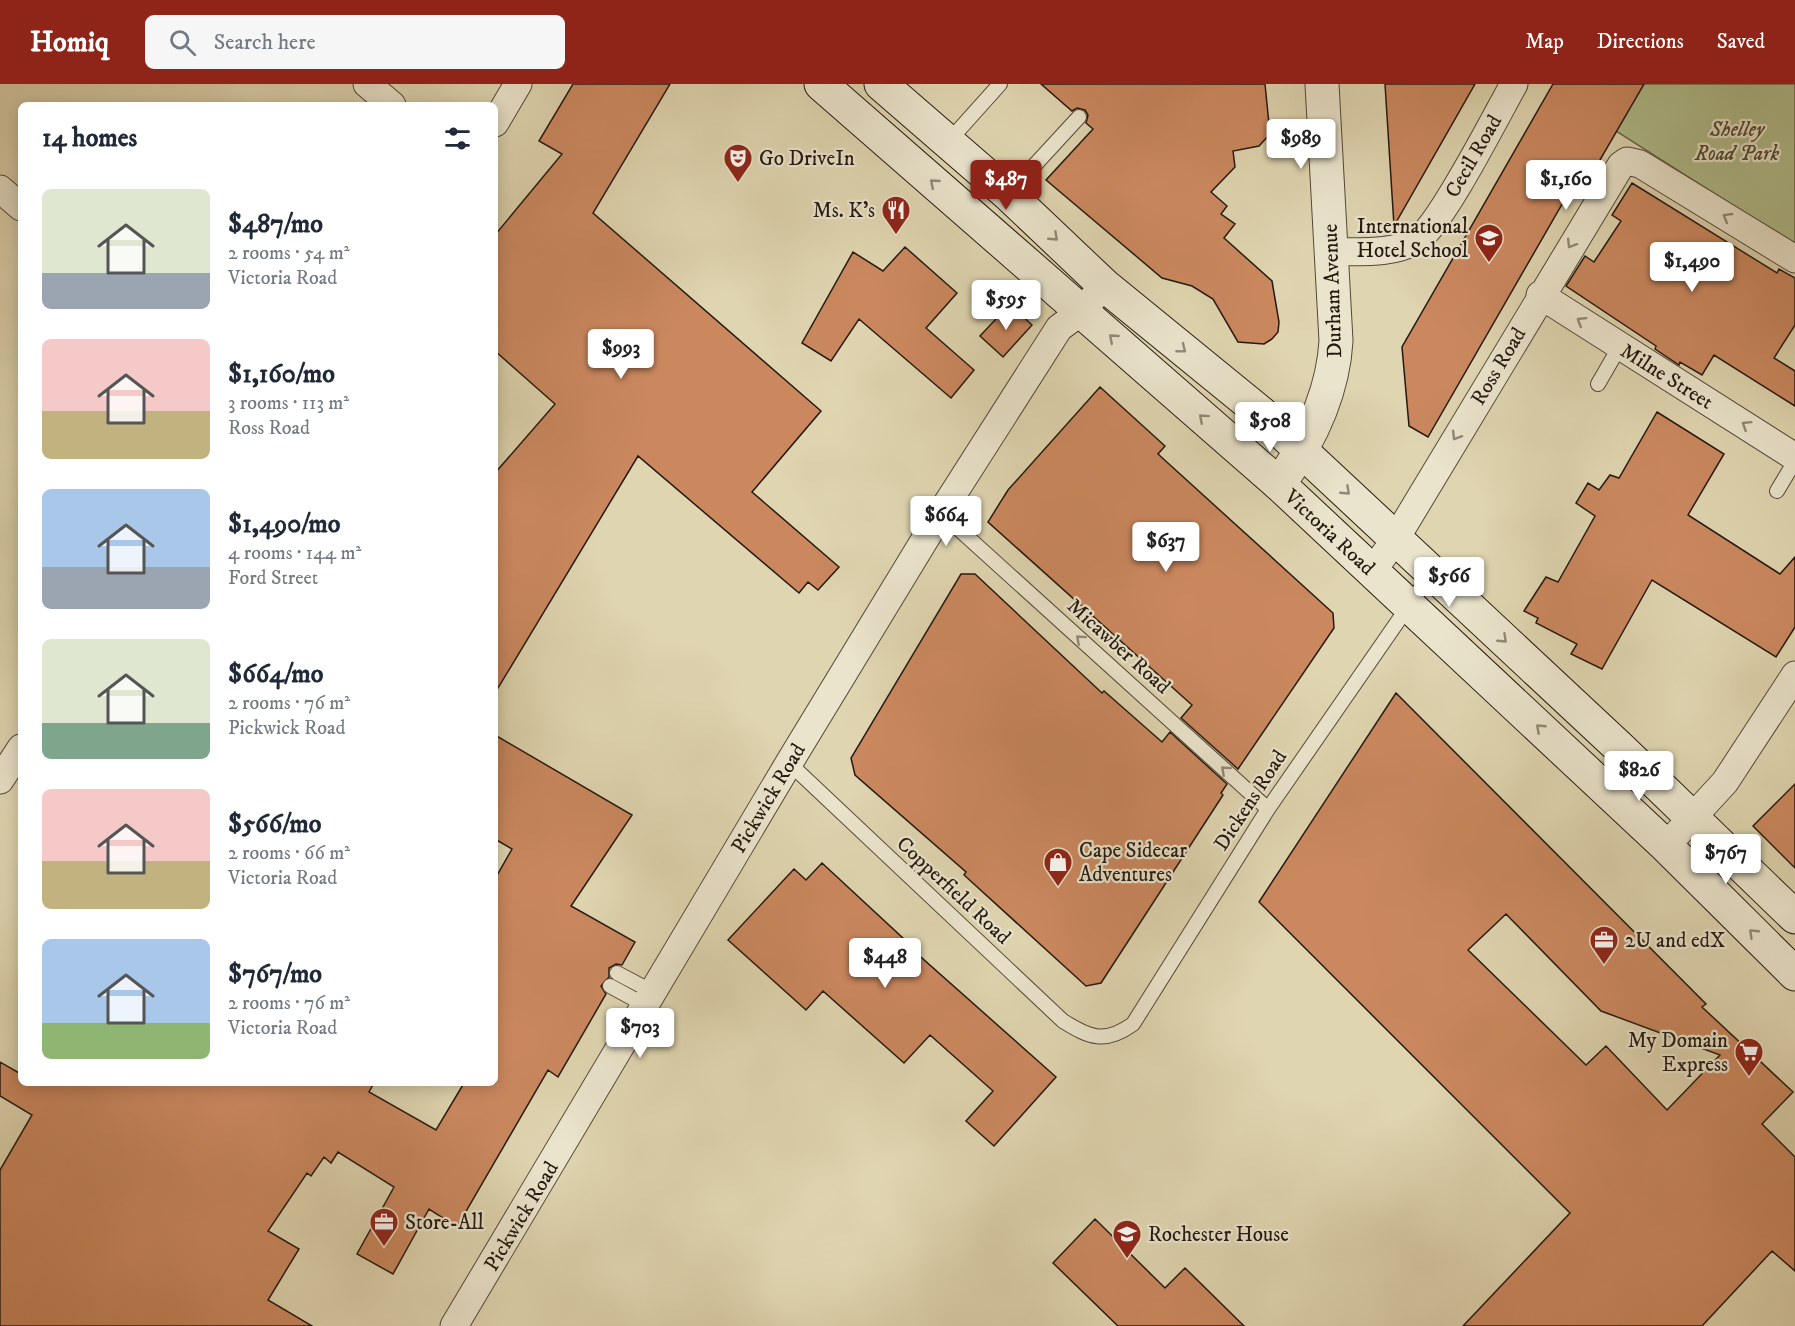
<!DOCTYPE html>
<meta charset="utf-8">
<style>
body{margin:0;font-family:"IM FELL DW Pica",serif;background:#f6f6f7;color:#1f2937;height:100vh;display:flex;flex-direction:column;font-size:22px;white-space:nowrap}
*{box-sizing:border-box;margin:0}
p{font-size:20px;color:#747a83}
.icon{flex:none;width:33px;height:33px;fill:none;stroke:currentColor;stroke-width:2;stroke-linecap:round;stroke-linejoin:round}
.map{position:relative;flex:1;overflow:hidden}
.panel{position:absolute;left:18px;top:18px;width:480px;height:984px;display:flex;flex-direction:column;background:#fff;border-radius:9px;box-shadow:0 3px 15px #0003}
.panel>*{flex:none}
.price{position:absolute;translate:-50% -51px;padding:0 14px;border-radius:6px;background:#fff;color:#222;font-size:20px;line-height:39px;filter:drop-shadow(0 2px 3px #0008)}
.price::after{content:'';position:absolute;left:50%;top:36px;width:18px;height:14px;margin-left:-9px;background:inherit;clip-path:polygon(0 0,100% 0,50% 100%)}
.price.on{background:#8f2418;color:#fff}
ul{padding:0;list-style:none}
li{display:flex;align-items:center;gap:18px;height:150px;padding:0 24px}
li span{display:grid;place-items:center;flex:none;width:168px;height:120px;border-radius:9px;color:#555}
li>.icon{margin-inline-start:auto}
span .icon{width:72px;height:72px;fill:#fffc;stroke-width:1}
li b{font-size:26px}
h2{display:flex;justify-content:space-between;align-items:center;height:72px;padding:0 24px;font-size:26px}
header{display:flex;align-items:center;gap:36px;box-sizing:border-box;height:84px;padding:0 30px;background:#8f2418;color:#fff}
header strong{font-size:28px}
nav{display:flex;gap:33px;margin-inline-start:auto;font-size:21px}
.search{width:420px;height:54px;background:#f6f6f7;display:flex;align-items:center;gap:15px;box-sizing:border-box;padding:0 21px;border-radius:9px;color:#747a83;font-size:22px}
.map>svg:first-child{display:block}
</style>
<header>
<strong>Homiq</strong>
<div class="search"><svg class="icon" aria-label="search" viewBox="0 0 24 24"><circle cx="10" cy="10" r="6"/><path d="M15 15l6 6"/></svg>Search here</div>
<nav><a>Map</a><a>Directions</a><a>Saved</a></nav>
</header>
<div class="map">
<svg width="1795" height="1242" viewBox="0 0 1795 1242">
<rect width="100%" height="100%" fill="#dfd5b0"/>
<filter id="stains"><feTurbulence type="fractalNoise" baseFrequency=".00333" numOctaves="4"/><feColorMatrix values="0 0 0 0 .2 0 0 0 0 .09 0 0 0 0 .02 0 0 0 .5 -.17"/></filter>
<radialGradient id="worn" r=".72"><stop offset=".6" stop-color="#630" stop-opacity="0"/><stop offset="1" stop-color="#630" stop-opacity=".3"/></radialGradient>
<path fill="#b0bd8c" stroke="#6a6b4e" stroke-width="1.5" d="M1644,0H1795V161L1616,47Z"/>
<path fill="#cb885f" stroke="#241911" stroke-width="1.5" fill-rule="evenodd" d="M573,0H670L593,129L821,327L752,408L839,483L818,506L808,498L799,509L638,372L495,609V389L555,320L495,267V151L562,70L539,57Z
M1041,0H1265L1270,50L1259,62L1233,67L1235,83L1211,108L1227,122L1221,130L1235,140L1224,154L1272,197L1279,238L1278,248L1272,255L1264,260L1238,258L1213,215L1192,202L1162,194L1046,96L1093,45L1086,39L1088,31L1085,26L1077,24L1072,27Z
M1385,0H1475L1394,142Z
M1553,0H1644L1589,95L1580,89L1428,353L1409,342L1402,263Z
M1632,99L1777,189L1779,185L1795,194V241L1774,274L1795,287V322L1714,271L1702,291L1680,278L1679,281L1655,265L1656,262L1566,202L1585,172L1594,178L1621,137L1612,131Z
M905,163L957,209L926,244L974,286L951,314L859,235L831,277L802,259L853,168L883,187Z
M1010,220L1032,241L1003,273L980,252Z
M1100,303L1165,362L1158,370L1333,529L1334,544L1238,685L1181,634L1192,621L988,438L1008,406Z
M1657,328L1724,370L1688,431L1780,490L1795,473V543L1776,573L1652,496L1602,585L1571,570L1577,560L1536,539L1538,534L1524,527L1546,493L1558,498L1595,432L1576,419L1588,399L1599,406L1610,391L1619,394Z
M961,490H975L1102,609L1104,607L1162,658L1170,648L1227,700L1221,709L1223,711L1101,899L1086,902L964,791L966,788L855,691L851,674Z
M1396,609L1706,920L1702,923L1793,1008L1762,1040L1795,1073V1187L1772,1167L1702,1242H1463L1570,1129L1259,818ZM1506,830L1601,927L1720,971L1667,1026L1606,962L1586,981L1468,866Z
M495,651L632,731L571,822L635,858L622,881L616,880L609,884V893L601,902L606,910L558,993L548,986L457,1143L429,1125L393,1190L357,1170L394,1103L338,1068L331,1079L324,1073L311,1092L307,1089L268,1147L299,1165L268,1216L312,1242H0V1086L32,1031L0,1012V978L21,990V999H374L369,1008L436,1046L464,999H495V795L512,765L495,755Z
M1795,700V784L1753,742Z
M822,779L905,856L904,858L1056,993L994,1062L966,1037L993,1007L930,951L904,979L823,907L806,926L728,856L794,785L806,796Z
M1095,1135L1165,1204L1185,1184L1244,1242H1118L1053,1179Z"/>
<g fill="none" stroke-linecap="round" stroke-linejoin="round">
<g stroke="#534839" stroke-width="16">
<path id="service" d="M948,58L1000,0
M1008,110L1079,33
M1598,300L1620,262
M1777,407L1795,377
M941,429L1268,725
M789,679L1063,937C1090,954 1105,960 1133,940L1268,725L1432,488
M617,889L653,908
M610,902L645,921"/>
</g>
<g stroke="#534839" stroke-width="29">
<path id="minor" d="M367,0L392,21
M495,39L518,0
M0,105L21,123
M1331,168C1359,167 1392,171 1417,156C1440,143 1497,30 1514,0
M1540,211L1795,373
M1372,488L1396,454L1621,81L1627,77L1640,80L1795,175
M0,696L21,664
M1666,762L1725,698L1795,591
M454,1242L789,679L941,429L1059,244L1082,227L1104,201"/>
</g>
<g stroke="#534839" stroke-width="35">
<path id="tertiary" d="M1279,400C1310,357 1333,310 1336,257L1322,0"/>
</g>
<g stroke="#241911" stroke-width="35">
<path id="secondary" d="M821,0L1279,400L1666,762L1795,890
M881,0L1008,110L1104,201L1261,329L1621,665L1795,833"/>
</g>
<use href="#service" stroke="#eae4cc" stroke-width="14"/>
<use href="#minor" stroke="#eae4cc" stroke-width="27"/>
<use href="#tertiary" stroke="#eae4cc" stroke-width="33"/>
<use href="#secondary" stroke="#eae4cc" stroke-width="33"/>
</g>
<defs><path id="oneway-chevron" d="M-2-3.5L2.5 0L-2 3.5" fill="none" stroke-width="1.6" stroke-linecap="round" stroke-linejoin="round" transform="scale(1.5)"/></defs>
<g stroke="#918978">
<use href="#oneway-chevron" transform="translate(934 99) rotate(-139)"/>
<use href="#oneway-chevron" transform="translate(1727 133) rotate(-149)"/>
<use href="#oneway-chevron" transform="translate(1054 153) rotate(43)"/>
<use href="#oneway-chevron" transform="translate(1571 160) rotate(122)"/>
<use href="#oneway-chevron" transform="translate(1581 237) rotate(-148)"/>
<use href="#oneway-chevron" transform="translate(1113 254) rotate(-139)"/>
<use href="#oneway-chevron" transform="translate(1182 265) rotate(39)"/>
<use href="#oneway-chevron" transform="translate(1203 334) rotate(-138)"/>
<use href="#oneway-chevron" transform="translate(1746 341) rotate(-148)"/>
<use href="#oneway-chevron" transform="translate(1456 352) rotate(121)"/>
<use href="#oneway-chevron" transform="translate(1346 407) rotate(43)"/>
<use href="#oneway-chevron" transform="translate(1080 555) rotate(-138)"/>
<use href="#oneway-chevron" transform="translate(1503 555) rotate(43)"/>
<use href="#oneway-chevron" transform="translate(1540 644) rotate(-137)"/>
<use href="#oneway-chevron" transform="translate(1225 686) rotate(-138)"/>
<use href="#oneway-chevron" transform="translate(1753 849) rotate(-136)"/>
</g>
<defs>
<g id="theatre-pin" transform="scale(1.5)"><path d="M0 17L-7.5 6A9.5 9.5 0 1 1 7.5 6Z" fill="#8f2418" stroke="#eae4cc"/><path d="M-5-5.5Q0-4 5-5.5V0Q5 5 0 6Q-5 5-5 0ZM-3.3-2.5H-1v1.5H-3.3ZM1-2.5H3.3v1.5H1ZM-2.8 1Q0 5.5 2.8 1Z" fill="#fff"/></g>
<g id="restaurant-pin" transform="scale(1.5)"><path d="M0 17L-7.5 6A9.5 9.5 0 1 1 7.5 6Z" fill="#8f2418" stroke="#eae4cc"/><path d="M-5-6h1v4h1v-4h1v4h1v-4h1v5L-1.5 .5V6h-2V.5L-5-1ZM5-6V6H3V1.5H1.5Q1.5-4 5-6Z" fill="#fff"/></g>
<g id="university-pin" transform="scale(1.5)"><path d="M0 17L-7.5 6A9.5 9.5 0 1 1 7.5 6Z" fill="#8f2418" stroke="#eae4cc"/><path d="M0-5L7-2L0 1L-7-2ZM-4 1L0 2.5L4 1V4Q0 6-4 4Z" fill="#fff"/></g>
<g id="shop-pin" transform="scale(1.5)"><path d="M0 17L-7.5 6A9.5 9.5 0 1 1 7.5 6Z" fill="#8f2418" stroke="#eae4cc"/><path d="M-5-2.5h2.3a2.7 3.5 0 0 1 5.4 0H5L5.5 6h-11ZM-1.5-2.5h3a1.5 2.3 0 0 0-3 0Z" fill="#fff"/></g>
<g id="office-pin" transform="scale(1.5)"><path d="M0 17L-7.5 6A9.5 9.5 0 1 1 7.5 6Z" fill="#8f2418" stroke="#eae4cc"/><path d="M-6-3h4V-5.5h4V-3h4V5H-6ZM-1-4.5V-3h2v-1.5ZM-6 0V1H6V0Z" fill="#fff"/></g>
<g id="supermarket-pin" transform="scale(1.5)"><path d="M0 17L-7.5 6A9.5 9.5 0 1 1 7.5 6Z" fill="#8f2418" stroke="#eae4cc"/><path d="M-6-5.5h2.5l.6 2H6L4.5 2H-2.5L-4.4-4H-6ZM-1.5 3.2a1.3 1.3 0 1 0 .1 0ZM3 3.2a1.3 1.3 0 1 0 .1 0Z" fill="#fff"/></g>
</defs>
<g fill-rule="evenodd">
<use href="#theatre-pin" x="738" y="74"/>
<use href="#restaurant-pin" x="896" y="126"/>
<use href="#university-pin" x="1489" y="154"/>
<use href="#shop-pin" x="1058" y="778"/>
<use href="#office-pin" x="1604" y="856"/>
<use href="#supermarket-pin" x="1749" y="968"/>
<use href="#office-pin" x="384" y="1138"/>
<use href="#university-pin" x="1127" y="1150"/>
</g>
<g text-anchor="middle" stroke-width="4.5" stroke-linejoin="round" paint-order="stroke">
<g font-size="21" font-style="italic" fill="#4e4a36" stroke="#eae4cc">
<text x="1737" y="52">Shelley<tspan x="1737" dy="24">Road Park</tspan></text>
</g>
<g font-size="21" fill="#241911" stroke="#eae4cc">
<text transform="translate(1473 72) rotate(-60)" y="7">Cecil Road</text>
<text transform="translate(1332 207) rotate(-92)" y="7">Durham Avenue</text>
<text transform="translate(1498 282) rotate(-59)" y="7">Ross Road</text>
<text transform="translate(1667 292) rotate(32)" y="7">Milne Street</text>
<text transform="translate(1330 448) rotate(43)" y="7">Victoria Road</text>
<text transform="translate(1119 562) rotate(42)" y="7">Micawber Road</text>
<text transform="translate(768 714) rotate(-59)" y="7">Pickwick Road</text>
<text transform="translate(1250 716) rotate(-57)" y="7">Dickens Road</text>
<text transform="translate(954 806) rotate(43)" y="7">Copperfield Road</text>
<text transform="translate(521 1132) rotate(-59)" y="7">Pickwick Road</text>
</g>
<g font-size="21" fill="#241911" stroke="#eae4cc" text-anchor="start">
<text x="759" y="81">Go DriveIn</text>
<text x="875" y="133" text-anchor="end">Ms. K's</text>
<text x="1468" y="149" text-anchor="end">International<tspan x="1468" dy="24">Hotel School</tspan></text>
<text x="1079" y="773">Cape Sidecar<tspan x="1079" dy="24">Adventures</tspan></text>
<text x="1625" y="863">2U and edX</text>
<text x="1728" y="963" text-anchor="end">My Domain<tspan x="1728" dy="24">Express</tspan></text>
<text x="405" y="1145">Store-All</text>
<text x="1148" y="1157">Rochester House</text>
</g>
</g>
<rect width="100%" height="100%" filter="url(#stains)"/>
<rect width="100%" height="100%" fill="url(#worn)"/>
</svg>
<b class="price" style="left:1301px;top:86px">$989</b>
<b class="price on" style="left:1006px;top:127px">$487</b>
<b class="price" style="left:1566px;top:127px">$1,160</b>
<b class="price" style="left:1692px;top:209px">$1,490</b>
<b class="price" style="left:1006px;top:247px">$595</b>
<b class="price" style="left:621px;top:296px">$993</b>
<b class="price" style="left:1270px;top:369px">$508</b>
<b class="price" style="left:946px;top:463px">$664</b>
<b class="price" style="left:1166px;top:489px">$637</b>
<b class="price" style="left:1449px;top:524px">$566</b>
<b class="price" style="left:1639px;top:718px">$826</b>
<b class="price" style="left:1726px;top:801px">$767</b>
<b class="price" style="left:885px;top:905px">$448</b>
<b class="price" style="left:640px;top:975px">$703</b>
<section class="panel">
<h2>14 homes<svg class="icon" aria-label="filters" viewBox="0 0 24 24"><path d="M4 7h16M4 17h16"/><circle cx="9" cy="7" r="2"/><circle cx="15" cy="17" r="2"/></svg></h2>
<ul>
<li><span style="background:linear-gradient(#dfe7d0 70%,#9aa5b1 0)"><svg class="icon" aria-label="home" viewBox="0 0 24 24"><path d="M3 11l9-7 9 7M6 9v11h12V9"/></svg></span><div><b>$487/mo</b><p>2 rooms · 54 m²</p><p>Victoria Road</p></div></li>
<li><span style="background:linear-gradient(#f6c9c9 60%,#c2b280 0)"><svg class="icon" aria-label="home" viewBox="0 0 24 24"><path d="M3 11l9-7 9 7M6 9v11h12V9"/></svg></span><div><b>$1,160/mo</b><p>3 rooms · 113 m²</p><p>Ross Road</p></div></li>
<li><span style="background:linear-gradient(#a9c7e8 65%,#9aa5b1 0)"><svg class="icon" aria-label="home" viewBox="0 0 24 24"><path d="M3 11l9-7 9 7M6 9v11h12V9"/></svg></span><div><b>$1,490/mo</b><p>4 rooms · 144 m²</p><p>Ford Street</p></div></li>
<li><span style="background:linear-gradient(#dfe7d0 70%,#7fa58c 0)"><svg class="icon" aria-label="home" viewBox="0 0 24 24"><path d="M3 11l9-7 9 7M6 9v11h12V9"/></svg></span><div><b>$664/mo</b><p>2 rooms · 76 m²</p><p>Pickwick Road</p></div></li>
<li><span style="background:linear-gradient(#f6c9c9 60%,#c2b280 0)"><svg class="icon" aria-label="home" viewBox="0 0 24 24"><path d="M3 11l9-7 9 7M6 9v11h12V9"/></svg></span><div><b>$566/mo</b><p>2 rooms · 66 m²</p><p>Victoria Road</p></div></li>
<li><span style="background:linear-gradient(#a9c7e8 70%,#8fb573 0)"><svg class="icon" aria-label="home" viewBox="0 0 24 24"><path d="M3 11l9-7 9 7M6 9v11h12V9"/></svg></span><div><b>$767/mo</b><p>2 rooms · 76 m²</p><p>Victoria Road</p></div></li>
</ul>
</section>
</div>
